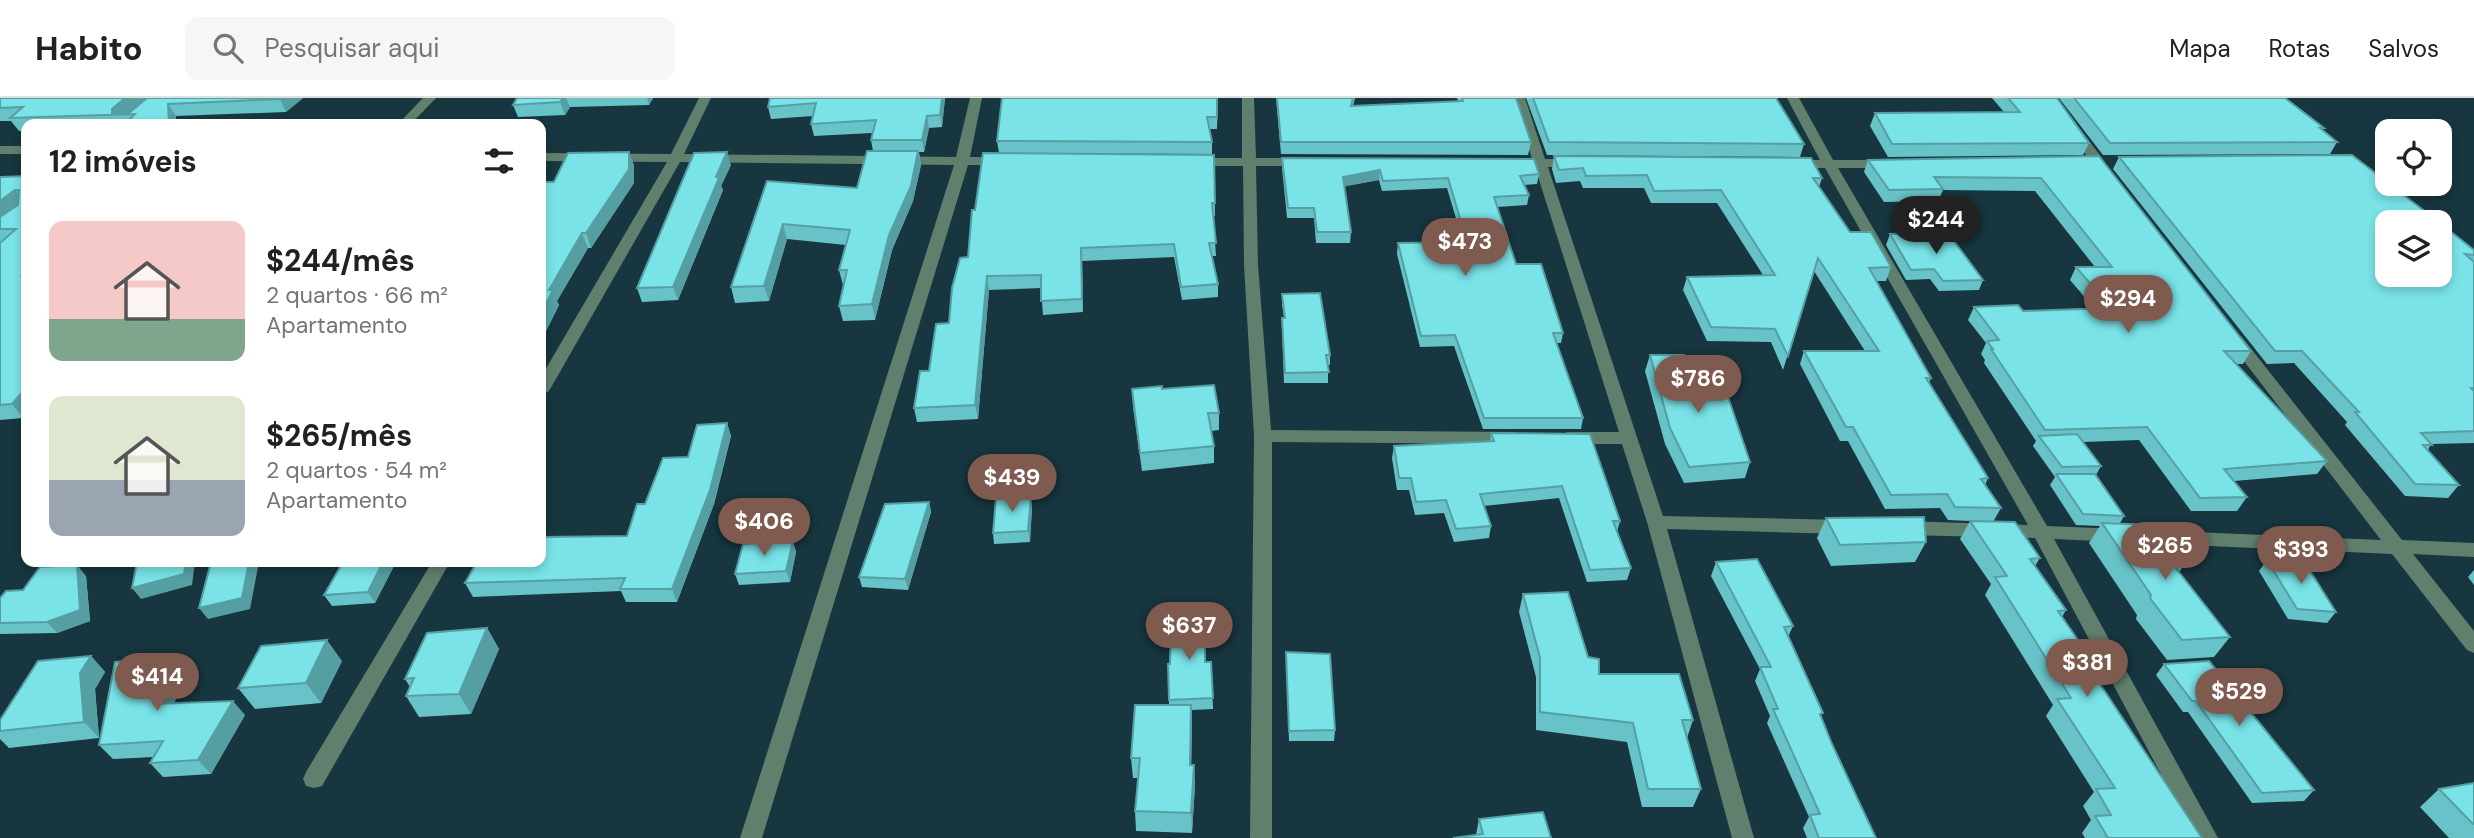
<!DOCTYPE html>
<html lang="pt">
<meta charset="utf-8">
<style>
body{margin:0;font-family:"DM Sans",sans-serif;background:#f6f6f6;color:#202124;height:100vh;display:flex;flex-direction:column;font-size:26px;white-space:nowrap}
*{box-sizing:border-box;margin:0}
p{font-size:23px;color:#757577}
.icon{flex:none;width:38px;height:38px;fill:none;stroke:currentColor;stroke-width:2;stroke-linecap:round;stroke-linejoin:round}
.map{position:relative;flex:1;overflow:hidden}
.details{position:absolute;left:21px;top:21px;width:525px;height:448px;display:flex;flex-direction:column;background:#fff;border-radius:14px;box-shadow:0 4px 10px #0003}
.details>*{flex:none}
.buttons{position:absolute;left:2375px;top:21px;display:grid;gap:14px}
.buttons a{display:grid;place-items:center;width:77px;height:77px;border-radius:14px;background:#fff;box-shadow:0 4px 10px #0003;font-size:35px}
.price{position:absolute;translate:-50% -60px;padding:0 16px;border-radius:24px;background:#7f5a4f;color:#fff;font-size:23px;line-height:46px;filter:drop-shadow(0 2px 4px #0008)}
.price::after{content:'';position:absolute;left:50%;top:42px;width:21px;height:16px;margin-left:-10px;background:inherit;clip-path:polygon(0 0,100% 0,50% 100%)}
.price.selected{background:#222;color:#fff}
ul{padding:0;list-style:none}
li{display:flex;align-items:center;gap:21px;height:175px;padding:0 28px}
li span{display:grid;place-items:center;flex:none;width:196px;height:140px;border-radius:14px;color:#555}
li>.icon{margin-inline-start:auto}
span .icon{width:84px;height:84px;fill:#fffc;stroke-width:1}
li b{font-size:30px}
h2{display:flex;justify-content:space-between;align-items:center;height:84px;padding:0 28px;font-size:30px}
header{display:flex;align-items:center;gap:42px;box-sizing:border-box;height:98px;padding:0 35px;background:#fff;border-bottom:2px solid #e0e0e0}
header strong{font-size:33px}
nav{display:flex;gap:38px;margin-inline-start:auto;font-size:24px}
.search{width:490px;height:63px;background:#f6f6f6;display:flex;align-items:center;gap:18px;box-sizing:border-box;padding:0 24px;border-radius:14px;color:#757577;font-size:26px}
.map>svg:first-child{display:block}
</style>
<header>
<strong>Habito</strong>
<div class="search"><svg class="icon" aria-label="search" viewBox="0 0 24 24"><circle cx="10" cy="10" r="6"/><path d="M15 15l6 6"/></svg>Pesquisar aqui</div>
<nav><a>Mapa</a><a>Rotas</a><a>Salvos</a></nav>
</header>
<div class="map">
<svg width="2474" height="740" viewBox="0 0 2474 740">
<rect width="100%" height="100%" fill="#17363f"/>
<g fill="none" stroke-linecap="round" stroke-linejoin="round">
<path fill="#607f6d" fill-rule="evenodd" d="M423,0H436L411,26H398Z
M699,0H711L684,56L956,59L970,0H982L970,59H1006L1013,63L1006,67H968L762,740H740L954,67L680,64L549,293L541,298V279L667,64L541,63V55L671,56Z
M1242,0H1254L1256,60H1304L1311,64L1304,68H1256L1258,167L1271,332L1515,334L1524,340L1515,346L1272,344V740H1250L1254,338L1244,167L1243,68H1192L1185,64L1192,60H1242Z
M1513,0H1525L1545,61H1577L1584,65L1577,69H1548L1663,418L1844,422L1850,424L1853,429L1850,434L1844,436L1667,431L1754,740H1732L1647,424L1622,346H1567L1558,340L1567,334H1619L1535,69H1514L1507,65L1514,61H1532Z
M1787,0H1799L1833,62H1890L1897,66L1890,70H1838L2047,428L2381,442L2227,241L2235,236L2241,238L2402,442L2474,445V459L2413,456L2474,533V555L2467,552L2392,456L2054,441L2218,740H2195L2035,440L1903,437L1897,435L1894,430L1897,425L1903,423L2028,427L1825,70H1794L1787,66L1794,62H1820Z
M2045,0H2057L2105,64L2103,67L2077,68V62L2089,61Z
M0,48H26V56H0Z
M432,464H450L322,688L314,690L306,688L303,681L306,674Z"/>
</g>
<path fill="#68c3c8" d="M0,0H303L286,14L176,18V26H26V33H19L11,23H0Z
M517,0H653L649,7L570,9L565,17L518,19L513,7Z
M770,0H945L942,29L929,30L924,54H919L921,67L913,103L892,152L875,222L843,223L839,208L844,187H843L839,172L846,147L787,141L769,203L735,205L731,189L767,83L857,90L873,53L871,42L872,35L814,38L811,26L813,18L771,21L768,9Z
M1002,0H1218L1217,31H1209L1212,44V56L999,55L997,43Z
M1276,0H1355L1353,8L1458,3L1457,0H1516L1531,44L1528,57L1281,56Z
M1526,0H1776L1804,46L1800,59L1547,57Z
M1992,0H2057L2089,45L2083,57L1888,59L1870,28L1875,15L2004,14Z
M2059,0H2285L2324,30L2323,32L2337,44L2330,56L2103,57Z
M629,54L634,68V85L591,150H588L557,203L559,207L541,243L554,84Z
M1214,57L1215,118H1213L1216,158H1212L1218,186V199L1182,202L1174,159L1082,163L1083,214L1043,217L1041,190L989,192L978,321L917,324L914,310L949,225L968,159Z
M1554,58L1822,80L1819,89L1850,134L1891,169L1886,183H1876L1931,280L1929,285L1988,380L1985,387L2001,410L1993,424L1948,422L1940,410L1885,411L1848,343H1840L1800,266L1804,253H1865L1814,173L1783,272L1771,244L1707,243L1683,192L1687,179L1763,177L1717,105H1651L1644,90H1583L1580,83L1556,85L1552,71Z
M2099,58L2251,253L2243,266H2236L2327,363L2317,376L2234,383L2247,399L2237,413H2191L2139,342L2083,344L2101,368L2096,377L2124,418L2120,425L2183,469L2179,474L2230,539L2214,559L2167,562L2136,521L2137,517L2089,445L2100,428L2076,427L2050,387L2055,379L2033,348L2036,343L1984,265L1985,262L1981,256L1986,245L1968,222L1974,209L2023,213L2094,210L2070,182L2076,169H2095L2035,93L1943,92L1938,103L1884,104L1864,74L1868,62Z
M2119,59L2440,125L2474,152V345L2431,346L2428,352L2459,387L2448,400L2405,398L2345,327L2347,324L2294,265L2267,266L2113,71Z
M1282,60L1539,76L1537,86L1524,87L1529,97L1527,107L1497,109L1516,166L1563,235L1561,245H1557L1583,320L1581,331H1483L1454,248L1420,249L1397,156L1398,145L1463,144L1447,90L1382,93L1379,82L1344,88L1351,134L1350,145H1316L1314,120H1287L1282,70Z
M731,67L721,88L723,92L678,202L642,204L637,190Z
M26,78L23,320L0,322V79Z
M1890,136L1983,182L1979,192L1939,193L1930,181L1906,182L1886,147Z
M1282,196L1330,257V267H1328V285H1284L1282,231V220H1284L1282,207Z
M1650,257L1750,364L1745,380L1684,385L1665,346L1645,273Z
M1132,291H1162L1219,315V332L1211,333L1214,348V365L1142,373L1133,309Z
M727,325L731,338L714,406L677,504H626L621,493L473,499L465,485L627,438L688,359Z
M1491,335L1620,423L1617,434L1631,470L1627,482L1587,484L1559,400L1484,408L1491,428L1489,440L1454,444L1444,415L1415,417L1409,392H1397L1392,360L1394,348L1490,343Z
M929,404L931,414L908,492L862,489L859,479Z
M1032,409L1030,444L994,446L993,435Z
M1826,420L1926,444L1915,464L1831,468L1817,440Z
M1970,423L2040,460L2035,468L2066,512L2062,519L2100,574L2095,580L2202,740H2085L2082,735L2091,722L2083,708L2094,694L2046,618L2053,607L1985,497L1991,486L1960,441Z
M793,443L796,454L790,484L739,487L735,476Z
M2267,462L2336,514L2327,525L2288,521L2259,473Z
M343,464H396L375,505L332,508L324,497Z
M1716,464L1793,528L1788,539L1832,646L1876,740H1807L1803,730L1809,719L1767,625L1770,618L1755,583L1760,571L1711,478Z
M2474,472V487L2468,479Z
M86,478L90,523L57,535L0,536V500L23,492Z
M1523,496L1599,576L1693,622L1687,640L1701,691L1693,709H1642L1627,644L1536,632V579L1519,514Z
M487,530L499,551L471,616L419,619L406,598L410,589L405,581Z
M1286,554L1335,632L1334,643H1289Z
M91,558L105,574L95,591L99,640L9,650L0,641V622Z
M176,559L188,574L174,605L245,617L211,676L163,679L150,665L154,659L113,661L99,647Z
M342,563L321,605L255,611L238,590Z
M1211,564L1213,611L1192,612L1191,667H1194L1195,687L1192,735L1136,733L1135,713L1138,680H1133L1131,660L1169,607L1168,566Z
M2164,566L2314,692L2304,703L2252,705L2188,614H2183L2156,577Z
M2474,685V740H2449L2420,709L2439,691Z
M1479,721L1551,740L1476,737Z"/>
<path fill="#559fa2" d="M125,0H147L129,16L112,15V11Z
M281,0H303L286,14L280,1Z
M563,0H566L570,9L565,17L560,4Z
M647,0H653L649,7Z
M942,0H945L942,29L940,17Z
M168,6L176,18V26H169Z
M927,18L929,30L924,54L922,42Z
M918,53L921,67L913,103L892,152L875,222L872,206L889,137Z
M629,54L634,68V85L591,150L586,135Z
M727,54L731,67L721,88L723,92L678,202L673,189L716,79Z
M1380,72L1379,82L1342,89L1343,79Z
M15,92L24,105L0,123V103Z
M783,126L787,141L769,203L764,188Z
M582,135L588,150L557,203L559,207L541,243V215L549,192Z
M1081,150L1082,163L1083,214L1082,201Z
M987,178L989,192L978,321L975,307Z
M26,290V317L23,320L12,306Z
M727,325L731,338L714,406L677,504L672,491Z
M1031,398L1032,409L1030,444L1028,433Z
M929,404L931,414L908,492L905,481Z
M793,443L796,454L790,484L786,473Z
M186,464H195L192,487L141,501L132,490Z
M249,464H259L250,511L208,521L199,510Z
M383,464H396L375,505L368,494Z
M77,467L86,478L90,523L57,535L47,524Z
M487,530L499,551L471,616L459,596Z
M327,542L342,563L321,605L306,585Z
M91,558L105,574L95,591L99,640L84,624L80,575Z
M176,559L188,574L167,621L154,606Z
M233,603L245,617L211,676L198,662Z
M1191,607L1192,627L1191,687L1190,667Z
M1194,667L1195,687L1192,735L1191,715Z"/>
<path fill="#79e3e8" stroke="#559fa2" stroke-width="2" d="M0,0H125L112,11V15H129L147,0H281L280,1L168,6L169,26H125L135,16L10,20L23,9L0,10Z
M517,0H563L560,4L513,7Z
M770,0H942L940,17L927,18L922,42H871L876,22L811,26L816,5L768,9Z
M1002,0H1217V19H1207L1212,44L997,43Z
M1277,0H1353L1351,8L1463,3L1462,0H1516L1531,44H1281Z
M1533,0H1776L1804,46L1549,44Z
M2008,0H2057L2089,45L1892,46L1875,15L2020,14Z
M2074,0H2285L2324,30H2320L2337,44L2110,45Z
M867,53H918L911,88L889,137L872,206L839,208L847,172H839L850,132L783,126L764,188L731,189L767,83L857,90Z
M629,54V71L586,135H582L549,192H553L541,215V84H554L568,55Z
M727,54L716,79L719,80L673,189L637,190L694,55Z
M983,55L1214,57L1215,105H1212L1216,145H1209L1218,186L1181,189L1174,146L1081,150L1082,201L1041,203V177L987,178L975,307L914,310L920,273H929L936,226L949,225L952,190L960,160L968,159L972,112H975Z
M2352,57L2387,84V86H2389L2439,124H2387V177H2440V125L2474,152V157L2465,156L2474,164V290H2471L2474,293V333L2421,335L2432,347H2423L2459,387L2415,386L2355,314H2359L2302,253H2275L2119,59Z
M1554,58L1811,60L1822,80H1813L1850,134H1871L1891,169L1869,170L1931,280H1926L1988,380L1981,381L2001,410L1955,409L1947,396L1891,397L1853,329H1846L1804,253H1879L1818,160L1788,258L1775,231L1711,229L1687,179L1775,177L1721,92L1654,93L1647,77L1586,78L1583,70L1559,72Z
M2099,58L2251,253H2224L2327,363L2224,371L2247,399L2200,400L2147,329L2045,332L1991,251H1993L1987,243L1999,242L1974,209L2018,207L2023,213L2111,210L2076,169H2112L2041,80L1934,79L1943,91L1889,92L1868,62Z
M1282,60L1534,61L1539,76L1520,78L1529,97L1494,99L1516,166H1541L1563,235H1553L1583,320H1484L1455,237L1421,238L1398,145L1467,144L1448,80L1383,83L1380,72L1343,79L1351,134H1317L1314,110H1288Z
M26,78V172L22,177L26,176V290L12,306L0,307V145L16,131H0V119L18,107L19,92H15L0,103V79Z
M1948,135L1983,182L1943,183L1934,171L1911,172L1890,136Z
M1320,195L1330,257H1326L1329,274L1285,275L1282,220H1285L1282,196Z
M1650,257H1684L1697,286L1724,287L1750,364L1689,369L1670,330Z
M1214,287L1219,315H1208L1214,348L1140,355L1132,291L1162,288V291Z
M727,325L710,392L672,491H620L625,480L465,485L477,464H541V439L627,438L637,406H645L663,360L688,359L697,327Z
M1491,335L1590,336L1620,423H1613L1631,470L1590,472L1562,388L1480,396L1491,428L1456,431L1446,402L1416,404L1411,380H1399L1394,348L1494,343Z
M2077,336L2101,368L2062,369L2039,338Z
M2056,376H2095L2124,418L2083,416Z
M1031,398L1028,433L993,435L996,400Z
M929,404L905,481L859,479L885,406Z
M1924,419L1926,444L1840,447L1826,420Z
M1970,423L2015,424L2040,460L2030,461L2066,512L2058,513L2100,574H2092L2202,740H2108L2095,718L2111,717L2096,691L2115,690L2057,601L2071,600L1995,479L2007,478Z
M2102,425L2151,427L2183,469H2175L2230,539L2182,542L2150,500L2151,497Z
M793,443L786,473L735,476L743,446Z
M1757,461L1793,528L1784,529L1823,615L1820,616L1832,646L1876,740H1819L1810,717L1820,716L1773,611H1778L1760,569H1771L1716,464Z
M2267,462L2305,465L2336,514L2297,511Z
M137,464H186L184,476L132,490Z
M211,464H249L242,500L199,510Z
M343,464H383L368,494L324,497Z
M77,467L80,512L47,524L0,525V500L6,493L23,492L40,469Z
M1568,494L1588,559L1599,561V576H1679L1693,622H1682L1701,691H1648L1633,625L1540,614V560L1523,496Z
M1205,522V564H1211L1213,600L1169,602L1168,566H1170L1171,523Z
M487,530L459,596L406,598L414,580L405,581L427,535Z
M327,542L306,585L238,590L261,548Z
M1286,554L1330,556L1335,632L1289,633Z
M91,558L80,575L84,624L0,633V622L38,563Z
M176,559L154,606L233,603L198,662L150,665L163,643L99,647L115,564Z
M2209,563L2314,692L2262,695L2196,603H2192L2164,566Z
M1135,607H1191L1190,667H1194L1191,715L1135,713L1140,660H1131Z
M2474,685V726H2473L2439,691Z
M1543,714L1551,740H1453L1483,736L1479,721Z"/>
</svg>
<div class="buttons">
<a><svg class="icon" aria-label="locate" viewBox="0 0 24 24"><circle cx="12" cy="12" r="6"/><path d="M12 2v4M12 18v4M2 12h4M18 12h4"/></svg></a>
<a><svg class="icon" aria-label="layers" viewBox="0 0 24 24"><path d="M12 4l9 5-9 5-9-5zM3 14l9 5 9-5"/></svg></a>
</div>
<b class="price selected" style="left:1936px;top:158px">$244</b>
<b class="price" style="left:1465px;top:180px">$473</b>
<b class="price" style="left:2128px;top:237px">$294</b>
<b class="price" style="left:1698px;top:317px">$786</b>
<b class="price" style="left:1012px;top:416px">$439</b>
<b class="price" style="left:764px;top:460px">$406</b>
<b class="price" style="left:2165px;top:484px">$265</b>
<b class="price" style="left:2301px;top:488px">$393</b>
<b class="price" style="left:1189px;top:564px">$637</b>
<b class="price" style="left:2087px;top:601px">$381</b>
<b class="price" style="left:157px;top:615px">$414</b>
<b class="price" style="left:2239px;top:630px">$529</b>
<section class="details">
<h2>12 imóveis<svg class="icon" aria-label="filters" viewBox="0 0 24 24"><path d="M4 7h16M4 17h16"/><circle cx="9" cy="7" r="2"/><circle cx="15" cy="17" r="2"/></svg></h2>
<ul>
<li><span style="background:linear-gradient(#f6c9c9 70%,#7fa58c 0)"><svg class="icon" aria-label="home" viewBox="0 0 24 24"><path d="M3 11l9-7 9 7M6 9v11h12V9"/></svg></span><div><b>$244/mês</b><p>2 quartos · 66 m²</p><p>Apartamento</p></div></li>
<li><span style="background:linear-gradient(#dfe7d0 60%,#9aa5b1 0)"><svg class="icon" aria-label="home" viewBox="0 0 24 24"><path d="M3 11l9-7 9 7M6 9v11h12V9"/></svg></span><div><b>$265/mês</b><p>2 quartos · 54 m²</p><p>Apartamento</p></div></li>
</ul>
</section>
</div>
